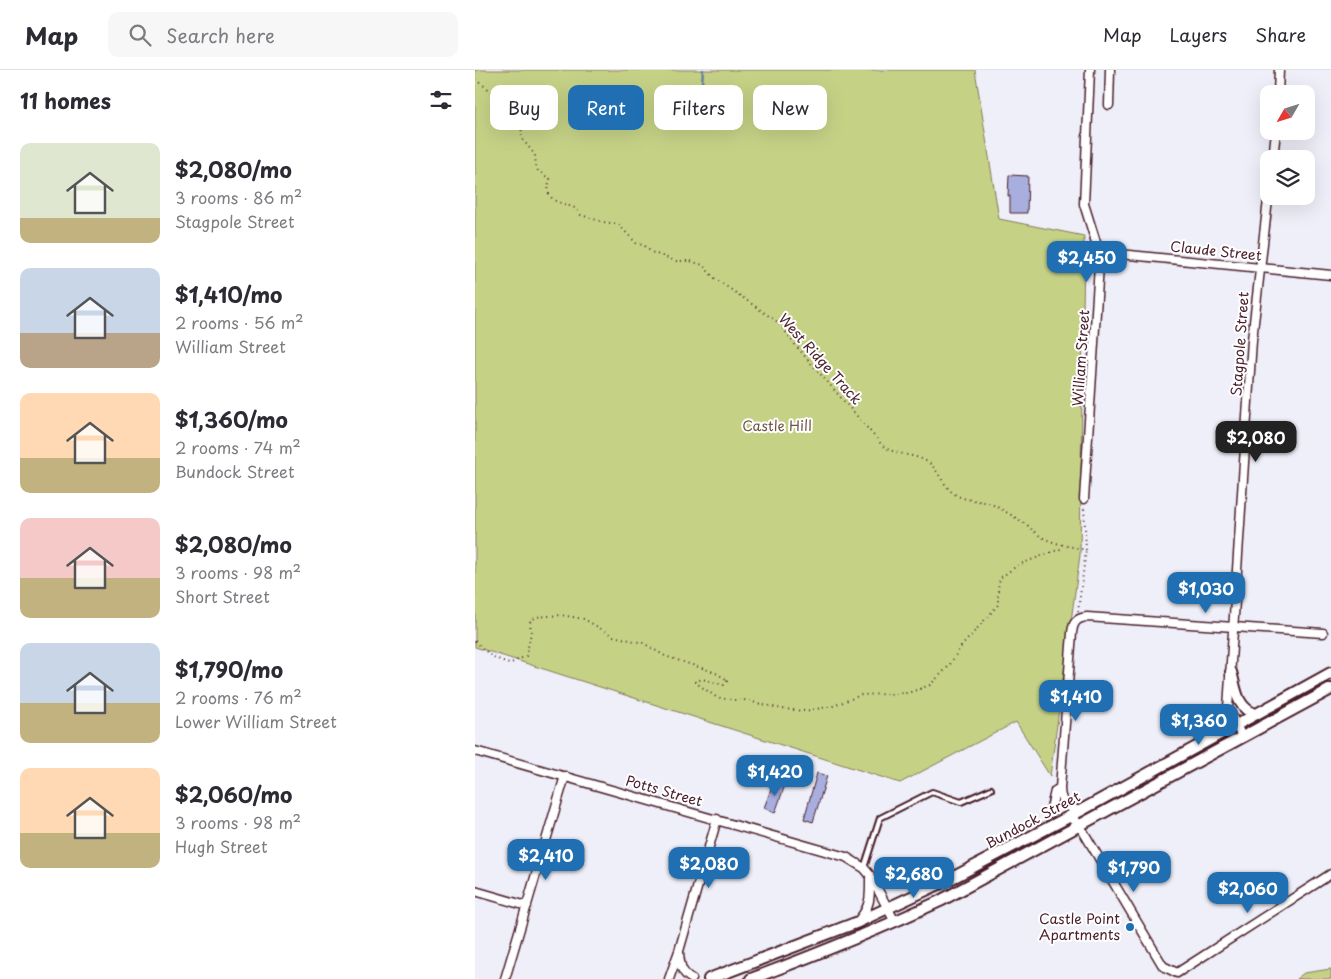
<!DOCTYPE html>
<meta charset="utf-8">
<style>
body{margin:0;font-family:"Playpen Sans",sans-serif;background:#f7f7f7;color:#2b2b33;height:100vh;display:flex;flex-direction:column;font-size:19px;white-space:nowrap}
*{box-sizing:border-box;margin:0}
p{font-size:16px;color:#7c7c81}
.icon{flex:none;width:28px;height:28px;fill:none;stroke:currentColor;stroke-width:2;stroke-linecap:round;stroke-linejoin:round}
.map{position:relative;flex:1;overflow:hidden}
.sheet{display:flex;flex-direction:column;background:#fff;width:475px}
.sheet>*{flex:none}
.guide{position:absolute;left:15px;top:15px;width:475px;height:45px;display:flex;gap:10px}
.needle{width:32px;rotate:231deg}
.tools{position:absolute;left:785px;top:15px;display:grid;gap:10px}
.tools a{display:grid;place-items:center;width:55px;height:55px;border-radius:10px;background:#fff;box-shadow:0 5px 20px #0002;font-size:25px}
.price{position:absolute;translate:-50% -42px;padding:0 11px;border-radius:10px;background:#1f6fb2;color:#fff;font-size:16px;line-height:32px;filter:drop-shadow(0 1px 2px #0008)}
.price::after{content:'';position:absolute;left:50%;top:30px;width:15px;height:11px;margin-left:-8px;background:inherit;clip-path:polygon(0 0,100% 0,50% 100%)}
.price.selected{background:#222;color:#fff}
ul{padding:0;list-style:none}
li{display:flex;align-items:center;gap:15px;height:125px;padding:0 20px}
li span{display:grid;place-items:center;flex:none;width:140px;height:100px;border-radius:10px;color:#555}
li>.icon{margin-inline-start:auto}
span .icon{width:60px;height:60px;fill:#fffc;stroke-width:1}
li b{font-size:21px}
h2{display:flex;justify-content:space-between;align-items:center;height:60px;padding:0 20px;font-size:21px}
.chip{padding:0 18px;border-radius:10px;background:#fff;box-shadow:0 5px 20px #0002;font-size:18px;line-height:45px}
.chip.selected{background:#1f6fb2;color:#fff}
header{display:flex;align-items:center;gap:30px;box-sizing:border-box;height:70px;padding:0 25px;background:#fff;border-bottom:1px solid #e1e1e2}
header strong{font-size:24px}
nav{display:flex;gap:28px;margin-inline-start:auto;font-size:18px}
.search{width:350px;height:45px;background:#f7f7f7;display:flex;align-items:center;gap:12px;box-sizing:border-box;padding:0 18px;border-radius:10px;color:#7c7c81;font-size:19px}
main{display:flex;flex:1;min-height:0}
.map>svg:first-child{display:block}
</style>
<header>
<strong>Map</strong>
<div class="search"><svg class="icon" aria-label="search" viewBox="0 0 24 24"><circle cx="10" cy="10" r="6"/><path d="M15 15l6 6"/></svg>Search here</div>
<nav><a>Map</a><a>Layers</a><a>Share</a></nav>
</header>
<main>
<section class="sheet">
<h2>11 homes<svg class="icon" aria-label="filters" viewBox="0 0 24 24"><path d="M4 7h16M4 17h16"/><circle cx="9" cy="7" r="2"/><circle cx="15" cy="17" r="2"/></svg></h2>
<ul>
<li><span style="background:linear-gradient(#dfe7d0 75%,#c2b280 0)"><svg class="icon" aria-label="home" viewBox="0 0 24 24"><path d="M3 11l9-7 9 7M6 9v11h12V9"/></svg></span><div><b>$2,080/mo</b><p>3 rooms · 86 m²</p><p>Stagpole Street</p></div></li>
<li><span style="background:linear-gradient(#c9d6e8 65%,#b9a48a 0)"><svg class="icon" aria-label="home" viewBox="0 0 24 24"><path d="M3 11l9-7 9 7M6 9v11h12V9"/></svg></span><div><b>$1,410/mo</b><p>2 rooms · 56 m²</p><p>William Street</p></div></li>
<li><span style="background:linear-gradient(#ffd9b3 65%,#c2b280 0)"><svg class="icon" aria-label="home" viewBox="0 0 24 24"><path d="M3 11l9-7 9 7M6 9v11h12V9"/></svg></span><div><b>$1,360/mo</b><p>2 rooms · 74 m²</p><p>Bundock Street</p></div></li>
<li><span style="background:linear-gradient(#f6c9c9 60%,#c2b280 0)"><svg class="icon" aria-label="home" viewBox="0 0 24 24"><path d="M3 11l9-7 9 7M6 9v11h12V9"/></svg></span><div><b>$2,080/mo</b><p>3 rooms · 98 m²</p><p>Short Street</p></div></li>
<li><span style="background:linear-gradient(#c9d6e8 60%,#c2b280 0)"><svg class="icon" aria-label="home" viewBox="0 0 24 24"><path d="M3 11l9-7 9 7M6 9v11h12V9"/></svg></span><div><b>$1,790/mo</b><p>2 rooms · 76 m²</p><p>Lower William Street</p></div></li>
<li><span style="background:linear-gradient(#ffd9b3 65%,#c2b280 0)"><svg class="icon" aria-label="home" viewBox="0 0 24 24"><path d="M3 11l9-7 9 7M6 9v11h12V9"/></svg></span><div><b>$2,060/mo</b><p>3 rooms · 98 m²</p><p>Hugh Street</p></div></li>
</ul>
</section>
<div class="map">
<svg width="856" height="909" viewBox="0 0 856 909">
<rect width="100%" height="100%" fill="#eeeff8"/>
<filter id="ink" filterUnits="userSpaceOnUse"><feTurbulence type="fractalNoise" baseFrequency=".02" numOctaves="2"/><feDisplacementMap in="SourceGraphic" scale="10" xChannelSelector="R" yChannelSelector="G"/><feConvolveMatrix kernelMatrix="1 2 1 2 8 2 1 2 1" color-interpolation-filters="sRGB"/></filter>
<g filter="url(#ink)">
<path fill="#c5d286" stroke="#887858" d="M0,0H500L524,149L609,166L605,485L575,706L541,652L425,713L0,577Z
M856,899V909H821L829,903Z"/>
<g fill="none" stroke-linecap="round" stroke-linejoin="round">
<path stroke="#6d829b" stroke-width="2.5" d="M227,13L228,0"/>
</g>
<path fill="#a8aede" stroke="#4a1f2b" d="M534,105L553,106L552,143H535V126H533Z
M342,703L352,706L338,752L329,749Z
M299,711L310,715L300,743L289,738Z"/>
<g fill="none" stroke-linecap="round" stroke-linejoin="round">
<g stroke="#4a1f2b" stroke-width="8">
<path id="service" d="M389,798L405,748L457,722L486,732L516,719"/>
</g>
<g stroke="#4a1f2b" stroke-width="11">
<path id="minor" d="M803,24L804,0
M634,35L635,0
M798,89L801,61
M624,182L856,205
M609,429L624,195V182L609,134L615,0
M767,667L753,638L777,270L794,121
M0,681L371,787L389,798L395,805L420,852
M585,718C585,732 591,737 605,741
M575,743L580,721L585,718L597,563C598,553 601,548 612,547L848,563
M593,747L601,751L605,756L688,896L702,903L856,804
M0,821L52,836
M384,850C396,835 395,827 395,808
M204,883C205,895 206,903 217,909
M30,909L90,706
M194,909L204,881L242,749"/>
</g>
<g stroke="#4a1f2b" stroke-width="14">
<path id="secondary" d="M756,602C761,619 761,637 780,644
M234,909L383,852L479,807L605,741L856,603
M276,909C340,885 403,860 465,831L856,619"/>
</g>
<path stroke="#4a1f2b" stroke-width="2" stroke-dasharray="1 4" stroke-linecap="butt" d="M0,10C10,16 25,26 28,38L33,41H46L49,43L46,64L48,70L60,85L61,97L63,101L75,109L73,117L74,124L78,130L100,138L106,145L128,152L143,154L162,174L169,175L176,182L201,191H215L228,195L238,207L304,253L322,277L407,375C420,386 438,383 453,392C465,401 469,420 483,426C493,431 506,430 516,434C529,440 541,448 552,455C556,458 558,461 561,463C574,474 595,476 611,480L609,436
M603,542L611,480
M0,571L16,586L34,594L51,586L56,563L55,552L61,547L86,545L109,549L138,566L168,573L190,586L239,602L253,610L249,615L227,609L220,612L241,627L256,630H269L307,639L330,641L358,636L386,625L433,623L455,615L474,596L485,578L523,535V518L525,508L543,495L585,479L587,474"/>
<use href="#service" stroke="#fff" stroke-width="4"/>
<use href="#minor" stroke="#fff" stroke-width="8"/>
<use href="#secondary" stroke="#fff" stroke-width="10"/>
</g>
</g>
<circle fill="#1f6fb2" stroke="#fff" stroke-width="2" cx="655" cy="857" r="5"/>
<g text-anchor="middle" stroke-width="4" stroke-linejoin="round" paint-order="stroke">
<g font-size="14" fill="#4a1f2b" stroke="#fff">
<text transform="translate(741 181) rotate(6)" y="5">Claude Street</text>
<text transform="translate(765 274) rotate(-86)" y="5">Stagpole Street</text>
<text transform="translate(606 288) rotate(-86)" y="5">William Street</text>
<text transform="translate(345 289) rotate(48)" y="5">West Ridge Track</text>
<text transform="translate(189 721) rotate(16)" y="5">Potts Street</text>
<text transform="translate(558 750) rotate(-28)" y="5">Bundock Street</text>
</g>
<g font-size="14" fill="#6f5546" stroke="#fff">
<text x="302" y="361">Castle Hill</text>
</g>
<g font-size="14" fill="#4a1f2b" stroke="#fff" text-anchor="end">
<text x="645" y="854">Castle Point<tspan x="645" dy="16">Apartments</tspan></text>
</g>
</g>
</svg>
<div class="tools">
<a><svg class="needle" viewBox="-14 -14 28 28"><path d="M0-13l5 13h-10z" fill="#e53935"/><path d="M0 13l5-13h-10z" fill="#7c7c81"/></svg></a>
<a><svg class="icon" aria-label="layers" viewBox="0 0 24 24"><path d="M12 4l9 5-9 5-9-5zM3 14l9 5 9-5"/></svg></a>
</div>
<b class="price" style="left:612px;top:213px">$2,450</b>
<b class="price selected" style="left:781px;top:393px">$2,080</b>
<b class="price" style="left:731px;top:544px">$1,030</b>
<b class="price" style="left:601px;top:652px">$1,410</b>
<b class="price" style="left:724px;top:676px">$1,360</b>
<b class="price" style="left:300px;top:727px">$1,420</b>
<b class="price" style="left:71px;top:811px">$2,410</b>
<b class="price" style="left:234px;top:819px">$2,080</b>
<b class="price" style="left:659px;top:823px">$1,790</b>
<b class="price" style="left:439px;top:829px">$2,680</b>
<b class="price" style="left:773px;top:844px">$2,060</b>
<div class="guide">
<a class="chip">Buy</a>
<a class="chip selected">Rent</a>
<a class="chip">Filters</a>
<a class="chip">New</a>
</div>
</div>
</main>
